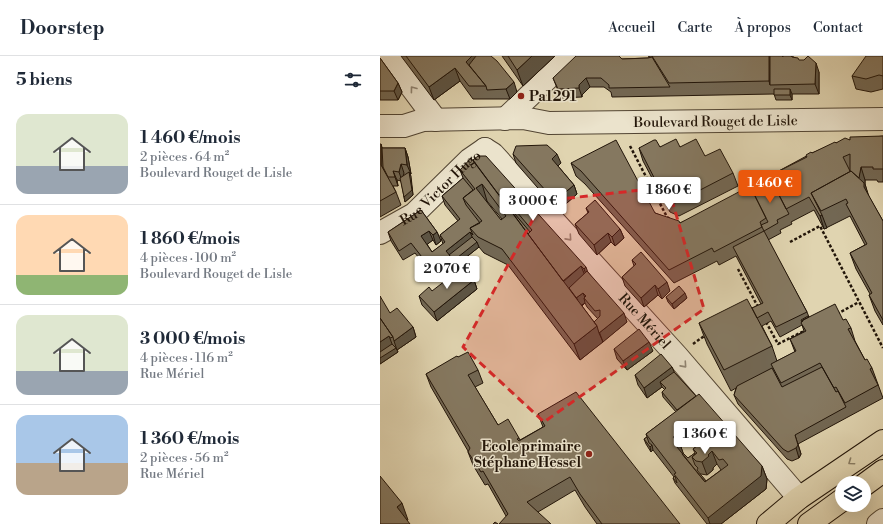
<!DOCTYPE html>
<html lang="fr">
<meta charset="utf-8">
<style>
body{margin:0;font-family:"Libre Bodoni",serif;background:#f2f2f3;color:#1f2937;height:100vh;display:flex;flex-direction:column;font-size:15px;white-space:nowrap}
*{box-sizing:border-box;margin:0}
p{font-size:13px;color:#747a83}
.icon{flex:none;width:22px;height:22px;fill:none;stroke:currentColor;stroke-width:2;stroke-linecap:round;stroke-linejoin:round}
.map{position:relative;flex:1;overflow:hidden}
.details{display:flex;flex-direction:column;background:#fff;width:380px}
.details>*{flex:none}
.controls{position:absolute;left:455px;top:420px;display:grid;gap:8px}
.controls a{display:grid;place-items:center;width:36px;height:36px;border-radius:50%;background:#fff;box-shadow:0 4px 16px #0002;font-size:20px}
.price{position:absolute;translate:-50% -34px;padding:0 9px;border-radius:4px;background:#fff;color:#222;font-size:13px;line-height:26px;filter:drop-shadow(0 1px 2px #0008)}
.price::after{content:'';position:absolute;left:50%;top:24px;width:12px;height:9px;margin-left:-6px;background:inherit;clip-path:polygon(0 0,100% 0,50% 100%)}
.price.active{background:#ea580c;color:#fff}
ul{padding:0;list-style:none}
li{display:flex;align-items:center;gap:12px;height:100px;padding:0 16px}
li+li{border-top:1px solid #e0e1e3}
li span{display:grid;place-items:center;flex:none;width:112px;height:80px;border-radius:12px;color:#555}
li>.icon{margin-inline-start:auto}
span .icon{width:48px;height:48px;fill:#fffc;stroke-width:1}
li b{font-size:17px}
h2{display:flex;justify-content:space-between;align-items:center;height:48px;padding:0 16px;font-size:17px}
header{display:flex;align-items:center;gap:24px;box-sizing:border-box;height:56px;padding:0 20px;background:#fff;border-bottom:1px solid #e0e1e3}
header strong{font-size:19px}
nav{display:flex;gap:22px;margin-inline-start:auto;font-size:14px}
main{display:flex;flex:1;min-height:0}
.map>svg:first-child{display:block}
</style>
<header>
<strong>Doorstep</strong>
<nav><a>Accueil</a><a>Carte</a><a>À propos</a><a>Contact</a></nav>
</header>
<main>
<section class="details">
<h2>5 biens<svg class="icon" aria-label="filters" viewBox="0 0 24 24"><path d="M4 7h16M4 17h16"/><circle cx="9" cy="7" r="2"/><circle cx="15" cy="17" r="2"/></svg></h2>
<ul>
<li><span style="background:linear-gradient(#dfe7d0 65%,#9aa5b1 0)"><svg class="icon" aria-label="home" viewBox="0 0 24 24"><path d="M3 11l9-7 9 7M6 9v11h12V9"/></svg></span><div><b>1 460 €/mois</b><p>2 pièces · 64 m²</p><p>Boulevard Rouget de Lisle</p></div></li>
<li><span style="background:linear-gradient(#ffd9b3 75%,#8fb573 0)"><svg class="icon" aria-label="home" viewBox="0 0 24 24"><path d="M3 11l9-7 9 7M6 9v11h12V9"/></svg></span><div><b>1 860 €/mois</b><p>4 pièces · 100 m²</p><p>Boulevard Rouget de Lisle</p></div></li>
<li><span style="background:linear-gradient(#dfe7d0 70%,#9aa5b1 0)"><svg class="icon" aria-label="home" viewBox="0 0 24 24"><path d="M3 11l9-7 9 7M6 9v11h12V9"/></svg></span><div><b>3 000 €/mois</b><p>4 pièces · 116 m²</p><p>Rue Mériel</p></div></li>
<li><span style="background:linear-gradient(#a9c7e8 60%,#b9a48a 0)"><svg class="icon" aria-label="home" viewBox="0 0 24 24"><path d="M3 11l9-7 9 7M6 9v11h12V9"/></svg></span><div><b>1 360 €/mois</b><p>2 pièces · 56 m²</p><p>Rue Mériel</p></div></li>
</ul>
</section>
<div class="map">
<svg width="503" height="468" viewBox="0 0 503 468">
<rect width="100%" height="100%" fill="#e0d4b0"/>
<filter id="stains"><feTurbulence type="fractalNoise" baseFrequency=".005" numOctaves="4"/><feColorMatrix values="0 0 0 0 .2 0 0 0 0 .09 0 0 0 0 .02 0 0 0 .5 -.17"/></filter>
<radialGradient id="worn" r=".72"><stop offset=".6" stop-color="#630" stop-opacity="0"/><stop offset="1" stop-color="#630" stop-opacity=".3"/></radialGradient>
<g fill="none" stroke-linecap="round" stroke-linejoin="round">
<g stroke="#524533" stroke-width="24">
<g id="minor">
<path d="M8,0L56,64"/>
<path d="M125,63L191,0"/>
<path id="s1" d="M0,70H24L43,64L143,62L169,67L503,63"/>
<path id="s2" d="M105,93L113,98L297,300L419,442"/>
<path id="s3" d="M0,177L34,158L89,104L105,93"/>
<path d="M498,468L503,464"/>
</g>
</g>
<g stroke="#221509" stroke-width="24">
<path id="major" d="M484,429L503,415
M388,468L419,442L503,385
M429,468L462,444"/>
</g>
<path stroke="#221509" stroke-width="2.5" stroke-dasharray="3 2" stroke-linecap="butt" d="M250,90L287,161L290,163
M410,186L440,170L503,292
M358,213L378,251
M457,258L479,246
M386,266L398,288L426,274
M313,288L327,278"/>
<use href="#minor" stroke="#ebe3cc" stroke-width="22"/>
<use href="#major" stroke="#e0d4b0" stroke-width="22"/>
</g>
<path fill="#726753" stroke="#221509" fill-rule="evenodd" d="M21,0H111L137,36L130,43H93L80,25L54,44Z
M122,0H175L143,30Z
M268,0H413V1L439,16V38H412V44H396L394,38L232,41L231,36L224,31H210L202,39V41L181,42L173,22L242,3L268,2L270,1Z
M503,0V33L491,36L476,33L472,20Z
M0,2L18,27L22,36L18,44H0Z
M503,80V126H498L497,124H485V128L488,139L503,165V269L495,255L489,239L490,238L476,213L470,197L485,189L472,164L470,160L444,173L434,154L411,166L412,168L400,174L401,177L388,184L427,256L429,261L463,264L471,272L475,285L485,304L492,312L503,342L418,388L421,398L419,402L412,405L407,403L358,348L354,339L356,332L351,335L327,288L319,267L372,252L381,248L356,200L339,209L337,205L294,227L205,128L196,120L191,107L275,157L300,167L372,134L393,128L398,126L395,117L432,97L456,87L470,84ZM391,265L400,281L422,269L424,275L410,283L415,296L397,305L392,290L382,270Z
M0,88L2,92H25L28,101L31,118H30L33,139L25,146L21,125L17,124L18,130H13L16,136L21,149L0,161Z
M280,91H300L325,100L353,117L358,130L299,160L290,156L263,105L259,92Z
M133,98L181,107L178,110L194,129L197,138L178,155L136,107Z
M93,104L207,215L247,266L200,304L128,209L104,197L99,191L60,222L55,223L35,197L23,204L11,185L8,176L41,154L57,176L61,185L56,189L53,184L47,188L52,196L63,188L60,179L78,165L65,149L62,140L83,122L80,114ZM106,145H107L122,163L121,164ZM205,247L207,251L218,263L214,266L202,250Z
M206,152L240,173L244,182L235,190L231,186L217,199L199,178L195,168L208,157Z
M252,204L290,235L282,243L278,239L264,251L245,230L242,221L254,210Z
M94,224L97,233L57,265L42,249L39,240Z
M286,241L307,242L294,253L288,246Z
M10,257L33,271L36,281L17,294L18,296L0,308Z
M234,293L273,295L247,314L237,303Z
M78,301L98,314L103,327L95,331L118,369L139,382L140,384L163,371L158,358L300,468H217L205,451L195,434L158,456L126,460L108,428L105,429L93,409L88,396V395L51,331L46,318Z
M292,311L294,316L316,340L382,410L387,423L386,433L341,468H327L295,427L293,422L294,421L273,394L271,396L266,388L264,383L267,381L266,378L296,356L283,341L282,336L285,334L282,331L267,342L258,329L255,319ZM314,382L319,389L313,393L315,397L308,402L303,397L301,391ZM337,408L341,414L326,425L320,418H321L327,419L333,414V412Z"/>
<path fill="#5d5443" stroke="#221509" d="M92,0H100L93,17L86,6Z
M152,0H175L143,30L137,14Z
M389,0H391L390,29L389,25Z
M436,7L439,16V38L435,28Z
M75,12L80,25L54,44L49,31Z
M206,22L210,31L202,39V41L199,32V29Z
M134,26L137,36L130,43L126,33Z
M18,27L22,36L18,44L14,35Z
M410,33L412,38V44L410,39Z
M1,88L5,101L6,119L1,109Z
M25,92L28,101L31,118L27,109Z
M177,98L181,107L175,113L172,103Z
M21,108L24,117L22,125L19,116Z
M481,111L485,124V128L490,144L478,124Z
M13,115L17,124L18,130Z
M29,116L31,120L33,139L25,146L24,141Z
M102,128L107,145L102,149L96,132Z
M194,129L197,138L178,155L175,145Z
M121,137L126,150L118,140Z
M442,159L447,172L444,173L440,160Z
M240,173L244,182L235,190L232,181Z
M49,175L53,184L45,190L41,180Z
M57,176L61,185L56,189L53,179Z
M90,176L94,185L97,186L99,191L60,222L57,213L66,195Z
M228,177L231,186L217,199L214,189Z
M201,210L206,222L207,221L204,213L206,211L211,225L187,239L183,226Z
M94,224L97,233L57,265L54,256Z
M287,226L290,235L282,243L278,233Z
M275,229L278,239L264,251L261,242Z
M203,237L206,244L204,242L205,247L200,250L196,242Z
M305,237L307,242L294,253L292,248Z
M244,257L247,266L223,286L219,277Z
M217,270L223,286L200,304L194,288Z
M33,271L36,281L17,294L14,285Z
M9,280L14,293L16,292L18,296L0,308V286Z
M269,286L273,295L247,314L243,305Z
M292,311L296,320L280,326L282,331L267,342L264,332Z
M309,369L314,382L301,391L305,402L300,400L293,381Z
M415,379L421,398L419,402L416,392Z
M272,389L273,394L271,396L270,391Z
M332,395L337,408L333,412V414L327,419L322,406L328,399Z
M382,410L387,423L386,433L341,468H330L328,462Z
M22,447L28,464L23,468L17,451Z"/>
<path fill="#857860" stroke="#221509" fill-rule="evenodd" d="M26,0H92L86,6L106,30H89L75,12L49,31Z
M96,0H111L117,5L134,26L126,33L107,34L106,30L89,9Z
M128,0H152L137,14Z
M196,0H239L242,3L268,2L272,1L290,31L229,32V29L221,22H206L199,29V32L178,33L173,22Z
M272,0H389V25L289,27Z
M390,0H402L403,1V0H411L412,1L418,2L419,4H424L428,0L436,7L435,28L390,29Z
M486,0H503V20L499,19L486,23L472,20Z
M0,2L18,27L14,35H0Z
M394,33H410V39H394Z
M503,80V113H493V111H481L479,122L471,115L431,137L442,159L440,160L429,141L406,153L395,131L400,128L395,117L427,101L426,99L431,96L432,97L455,86L456,87L465,82L470,84V81ZM470,98V115L463,101Z
M296,83L300,91L316,83L325,100L340,93L353,117L295,147L285,143L259,92L274,84H276L280,91Z
M236,84L275,157L299,165L300,167L370,130L386,162L380,166L382,171L334,196L332,192L289,214L201,115L191,107Z
M0,88H1V109L16,136L0,145Z
M167,89L177,98L172,103L194,129L175,145L133,98L136,90Z
M2,92H25L27,109L21,108L19,116L13,115L15,121H8L3,111Z
M98,100H106L206,211L204,213L201,210L183,225L148,178L152,174L121,137L119,139L93,104Z
M91,102L217,270L194,288L122,193L98,181L90,172L102,165L83,142L95,133L80,114ZM102,128L126,160L121,164L96,132Z
M471,115L484,127V131L503,165V264L489,239L492,237L470,197L487,188L466,148L468,147L466,143L441,155L431,137Z
M29,116L32,134L24,141L20,122Z
M83,122L93,134L83,142L86,149L100,167L90,172L93,179L90,176L66,195L71,201L57,213L52,214L31,187L19,195L8,176L41,154L57,176L53,179L49,175L41,180L52,196L65,186L60,179L80,163L62,140Z
M391,124L409,158L397,164L398,167L384,175L381,169L388,166L372,134Z
M398,126L399,129L395,131L397,135L393,128Z
M215,144L240,173L232,181L228,177L214,189L195,168L209,156L206,152Z
M124,145L150,176L148,178Z
M384,175L427,256L396,271L388,256L377,262L372,252L383,247L353,191Z
M92,181L97,186L73,205L71,201L69,199Z
M261,196L287,226L278,233L275,229L261,242L242,221L256,208L252,204Z
M83,211L94,224L54,256L39,240L49,231L52,235Z
M207,215L244,257L219,277L217,270L214,266L220,260V254L215,255L204,242L206,240L203,237L196,242L198,244L189,232Z
M299,230L305,237L292,248L286,241Z
M0,240L10,257L17,252L33,271L14,285L13,281L0,262Z
M367,243L392,290L344,314L319,267Z
M455,248L463,264L466,263L471,272L468,273L485,304L487,303L492,312L490,313L498,329L465,347L456,331L454,332L440,307L401,327L391,308L416,295L410,283L426,275L421,267L423,264Z
M428,260L429,261L423,264L422,266L421,264Z
M0,262L13,281L10,282L9,280L0,286Z
M259,273L269,286L243,305L234,293Z
M12,288L16,292L0,302V296Z
M88,296L98,314L88,319L118,369L128,363L139,382L137,383L139,385L165,370L158,358L196,336L300,468H222L200,438L190,421L147,446L171,468H119L128,458L103,415L101,416L88,396L90,392L46,318L75,301L77,300L78,301Z
M281,298L292,311L264,332L255,319Z
M442,311L456,336L458,335L466,351L415,379L418,389L416,392L408,396L403,393L354,339L357,330L392,312L402,331Z
M294,316L316,340L297,354L282,336L286,332L280,326Z
M319,338L382,410L381,420L328,462L294,418L296,417L266,378ZM309,369L322,386L313,393L317,397L312,401L316,405L322,406L329,400L328,399L332,395L339,404L343,403L348,409L325,426L297,391L300,389L293,381Z
M267,381L269,387L272,389L270,391L264,383Z
M303,397L308,402L315,397V398L312,401L315,409L318,412L317,414L326,425L325,426L302,398Z
M0,420L22,447L17,451L30,468H0Z
M295,420L297,427L293,422Z
M115,466L118,468H113Z"/>
<defs><path id="oneway-chevron" d="M-2-3.5L2.5 0L-2 3.5" fill="none" stroke-width="1.6" stroke-linecap="round" stroke-linejoin="round"/></defs>
<g stroke="#918674">
<use href="#oneway-chevron" transform="translate(33 33) rotate(-127)"/>
<use href="#oneway-chevron" transform="translate(189 182) rotate(48)"/>
<use href="#oneway-chevron" transform="translate(304 309) rotate(48)"/>
</g>
<use stroke="#8a7e65" href="#oneway-chevron" transform="translate(471 406) rotate(145)"/>
<path fill="#d62828" fill-opacity="0.2" stroke="#d62828" stroke-width="3" stroke-dasharray="8 5" stroke-linejoin="round" d="M288,131L324,253L164,366L83,291L163,145Z"/>
<g fill="#8f2418" stroke="#ebe3cc" stroke-width="1.5">
<circle cx="141" cy="40" r="4"/>
<circle cx="209" cy="398" r="4"/>
</g>
<g text-anchor="middle" stroke-width="3" stroke-linejoin="round" paint-order="stroke">
<g font-size="14" font-weight="bold" fill="#221509" stroke="#ebe3cc" text-anchor="start">
<text x="149" y="45">Pa1291</text>
<text x="201" y="395" text-anchor="end">Ecole primaire<tspan x="201" dy="16">Stéphane Hessel</tspan></text>
</g>
<g font-size="14" fill="#221509" stroke="#ebe3cc">
<text dy="5" stroke="none"><textPath href="#s1" startOffset="337">Boulevard Rouget de Lisle</textPath></text>
<text dy="5" stroke="none"><textPath href="#s3" startOffset="76">Rue Victor Hugo</textPath></text>
<text dy="5" stroke="none"><textPath href="#s2" startOffset="235">Rue Mériel</textPath></text>
</g>
</g>
<rect width="100%" height="100%" filter="url(#stains)"/>
<rect width="100%" height="100%" fill="url(#worn)"/>
</svg>
<div class="controls">
<a><svg class="icon" aria-label="layers" viewBox="0 0 24 24"><path d="M12 4l9 5-9 5-9-5zM3 14l9 5 9-5"/></svg></a>
</div>
<b class="price active" style="left:390px;top:148px">1 460 €</b>
<b class="price" style="left:289px;top:155px">1 860 €</b>
<b class="price" style="left:153px;top:166px">3 000 €</b>
<b class="price" style="left:67px;top:234px">2 070 €</b>
<b class="price" style="left:325px;top:399px">1 360 €</b>
</div>
</main>
